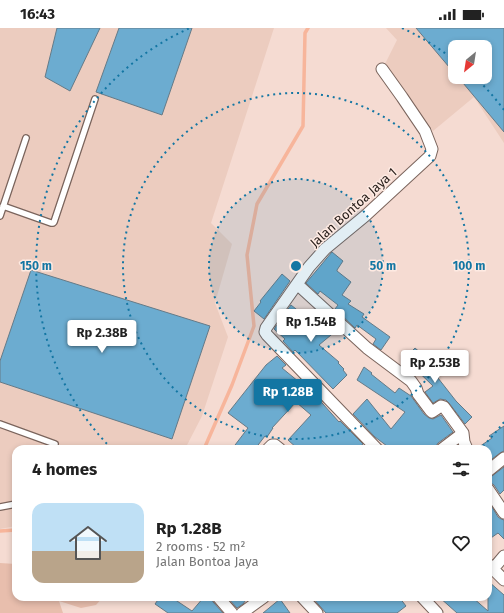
<!DOCTYPE html>
<meta charset="utf-8">
<style>
body{margin:0;font-family:"Fira Sans",sans-serif;background:#f6f6f6;color:#222;height:100vh;display:flex;flex-direction:column;font-size:15px;white-space:nowrap}
*{box-sizing:border-box;margin:0}
p{font-size:13px;color:#767676}
.icon{flex:none;width:22px;height:22px;fill:none;stroke:currentColor;stroke-width:2;stroke-linecap:round;stroke-linejoin:round}
.map{position:relative;flex:1;overflow:hidden}
.panel{position:absolute;left:12px;top:417px;width:480px;height:156px;display:flex;flex-direction:column;background:#fff;border-radius:12px;box-shadow:0 2px 6px #0003}
.panel>*{flex:none}
.needle{width:26px;rotate:210deg}
.tools{position:absolute;left:448px;top:12px;display:grid;gap:8px}
.tools a{display:grid;place-items:center;width:44px;height:44px;border-radius:8px;background:#fff;box-shadow:0 2px 6px #0003;font-size:20px}
.price{position:absolute;translate:-50% -34px;padding:0 9px;border-radius:4px;background:#fff;color:#222;font-size:13px;line-height:26px;filter:drop-shadow(0 1px 2px #0008)}
.price::after{content:'';position:absolute;left:50%;top:24px;width:12px;height:9px;margin-left:-6px;background:inherit;clip-path:polygon(0 0,100% 0,50% 100%)}
.price.active{background:#1376a3;color:#fff}
ul{padding:0;list-style:none}
li{display:flex;align-items:center;gap:12px;height:100px;padding:0 20px}
li span{display:grid;place-items:center;flex:none;width:112px;height:80px;border-radius:12px;color:#555}
li>.icon{margin-inline-start:auto}
span .icon{width:48px;height:48px;fill:#fffc;stroke-width:1}
li b{font-size:17px}
h2{display:flex;justify-content:space-between;align-items:center;height:48px;padding:0 20px;font-size:17px}
.status{display:flex;justify-content:space-between;align-items:center;height:28px;padding:0 20px;background:#fff;direction:ltr}
.status svg{height:11px;fill:currentColor}
.map>svg:first-child{display:block}
</style>
<div class="status"><b>16:43</b><svg viewBox="0 0 49 12"><path d="M0 12V9h3v3zM5 12V6h3v6zM10 12V3h3v9zM15 12V0h3v12zM26 1h20v11H26zM47 4h2v5h-2z"/></svg></div>
<div class="map">
<svg width="504" height="585" viewBox="0 0 504 585">
<rect width="100%" height="100%" fill="#f5dbd2"/>
<path fill="#ecccbf" fill-rule="evenodd" d="M0,0H274L211,195L232,216L215,275L228,309L202,388L185,421H16V498L0,501Z
M386,0H504V115L474,69L433,103L382,42L397,12ZM455,19H485V49H455Z"/>
<path fill="#e8bead" d="M0,535L16,536V569H103L96,577L81,580L59,573L63,585H0Z"/>
<g fill="none" stroke-linecap="round" stroke-linejoin="round">
<path stroke="#f7b59b" stroke-width="3.5" d="M204,421L232,357L254,298L247,227L257,176L303,98L305,5L308,0
M0,503L16,502"/>
</g>
<path fill="#6cacd0" stroke="#657a87" d="M57,0H100L70,63L45,49Z
M119,0H192L162,87L96,64Z
M416,0H504V104L458,49H485V19H455V46Z
M332,224L343,233L337,242V243L351,254L342,267L351,273L348,276L364,286L362,289L390,309L381,322L373,316L376,311L357,297L355,300L335,281L338,277L320,263L318,266L306,255Z
M31,242L210,298L172,411L0,354V333Z
M282,246L290,253L264,291L254,283L261,274L260,273Z
M291,277L306,289L313,281L337,302L319,317L339,334L338,335L344,341L343,342L347,347L333,361L295,322L293,324L283,313L285,311L274,301Z
M415,320L430,333L425,338L439,349L438,350L456,373L472,389L465,396L449,375L446,372L440,371L433,375L425,364L433,358L403,329L409,323L410,325Z
M277,328L286,337L282,340L315,367L339,394L340,393L363,416L357,421H298L288,412L311,387L296,374L272,400H273L267,409L265,408L255,421H232L248,400L228,385L266,337Z
M364,339L372,345L371,346L395,365L399,360L411,368L424,386L429,390L433,391L441,387L453,404L438,415L436,418L435,421H391L375,409L353,386L367,371L391,401L405,384L357,352Z
M504,398V423L500,425L488,434V421H476L492,410L489,408Z
M504,439V462L500,466L494,457L491,455L488,454V450L492,448Z
M492,479L498,489L501,491L504,492V511L498,505L488,512V483Z
M488,553L504,567V585H457L439,569H472L488,583Z
M160,569H171L192,583L204,569H211L213,574L223,585H168L155,576Z
M227,569H248L243,576L237,580Z
M312,569H399L406,578L397,585H326Z
M280,571L290,585H263Z"/>
<g fill="none" stroke-linecap="round" stroke-linejoin="round">
<g stroke="#7a645c" stroke-width="8">
<path id="service" d="M3,178L51,195H53L54,194L95,71
M0,188L26,110
M0,396L55,416
M0,479L16,476"/>
</g>
<g stroke="#7a645c" stroke-width="13">
<path id="minor" d="M297,256L367,320L411,353L416,360L418,366L430,382L432,384L441,378L444,379L463,405
M268,421L272,417H275L280,421
M377,421L267,307L265,304L266,300L309,239L325,221L365,188L430,128L432,121L425,103L402,69L382,41
M442,421L463,405L464,414L467,421
M488,443L504,430
M488,461L504,485
M488,536L504,552
M493,541L504,528
M218,569L232,585
M302,569L317,585
M422,569L437,585
M242,585L264,569"/>
</g>
<use href="#service" stroke="#fff" stroke-width="5.5"/>
<use href="#minor" stroke="#fff" stroke-width="11"/>
</g>
<circle cx="296" cy="238" r="87" fill="#1376a3" fill-opacity=".12"/>
<g fill="none" stroke="#1376a3" stroke-width="2" stroke-dasharray="2 4">
<circle cx="296" cy="238" r="87"/>
<circle cx="296" cy="238" r="173"/>
<path d="M504 394A260 260 0 0 1 481 420M111 420A260 260 0 0 1 190 0M402 0A260 260 0 0 1 454 32M475 49A260 260 0 0 1 504 82"/>
</g>
<g text-anchor="middle" stroke-width="3" stroke-linejoin="round" paint-order="stroke">
<g font-size="13" fill="#261d19" stroke="#feeae2">
<text transform="translate(353 179) rotate(-42)" y="5">Jalan Bontoa Jaya 1</text>
</g>
</g>
<circle cx="296" cy="238" r="6" fill="#1376a3" stroke="#feeae2" stroke-width="2"/>
<g font-size="12" text-anchor="middle" font-weight="bold" fill="#1376a3" stroke="#feeae2" stroke-width="3" stroke-linejoin="round" paint-order="stroke">
<text x="383" y="242">50 m</text>
<text x="469" y="242">100 m</text>
<text x="36" y="242">150 m</text>
</g>
</svg>
<div class="tools">
<a><svg class="needle" viewBox="-14 -14 28 28"><path d="M0-13l5 13h-10z" fill="#e53935"/><path d="M0 13l5-13h-10z" fill="#767676"/></svg></a>
</div>
<b class="price" style="left:311px;top:315px">Rp 1.54B</b>
<b class="price" style="left:102px;top:326px">Rp 2.38B</b>
<b class="price" style="left:435px;top:356px">Rp 2.53B</b>
<b class="price active" style="left:288px;top:385px">Rp 1.28B</b>
<section class="panel">
<h2>4 homes<svg class="icon" aria-label="filters" viewBox="0 0 24 24"><path d="M4 7h16M4 17h16"/><circle cx="9" cy="7" r="2"/><circle cx="15" cy="17" r="2"/></svg></h2>
<ul>
<li><span style="background:linear-gradient(#bfe0f5 60%,#b9a48a 0)"><svg class="icon" aria-label="home" viewBox="0 0 24 24"><path d="M3 11l9-7 9 7M6 9v11h12V9"/></svg></span><div><b>Rp 1.28B</b><p>2 rooms · 52 m²</p><p>Jalan Bontoa Jaya</p></div><svg class="icon" aria-label="heart" viewBox="0 0 24 24"><path d="M12 20l-8-8c-3-5 5-10 8-4 3-6 11-1 8 4z"/></svg></li>
</ul>
</section>
</div>
